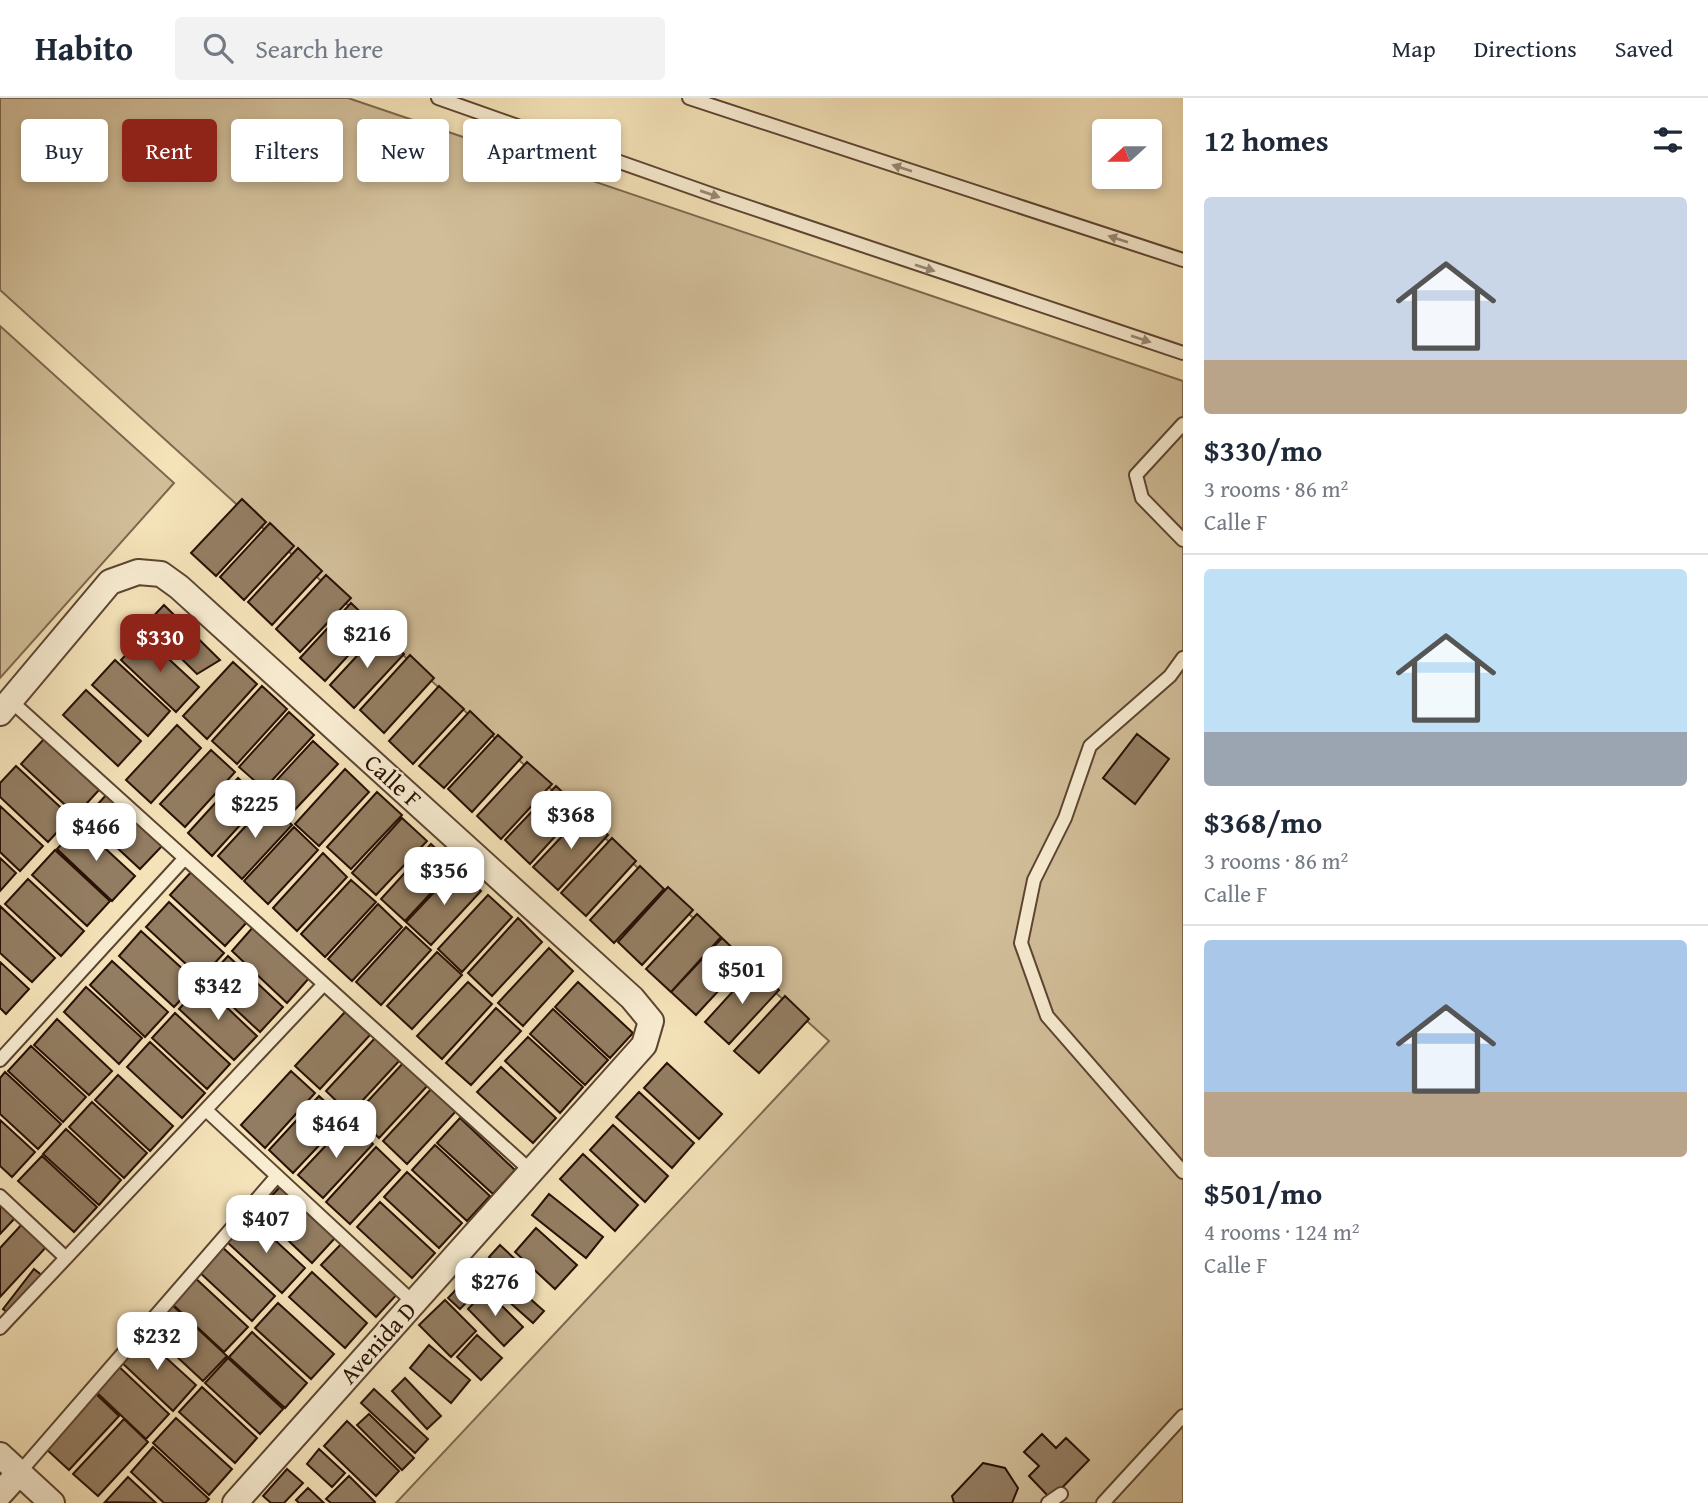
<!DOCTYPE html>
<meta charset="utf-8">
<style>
body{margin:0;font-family:"Gentium Book Plus",serif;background:#f2f2f3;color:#1f2937;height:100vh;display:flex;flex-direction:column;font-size:26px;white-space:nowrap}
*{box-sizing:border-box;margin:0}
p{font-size:23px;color:#747a83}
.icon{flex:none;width:38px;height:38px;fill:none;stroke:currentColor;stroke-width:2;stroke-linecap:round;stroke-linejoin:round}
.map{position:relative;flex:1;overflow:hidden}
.sheet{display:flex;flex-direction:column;background:#fff;width:525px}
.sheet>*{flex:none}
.top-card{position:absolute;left:21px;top:21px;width:665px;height:63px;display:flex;gap:14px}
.needle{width:46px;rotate:249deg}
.fabs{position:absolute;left:1092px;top:21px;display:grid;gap:14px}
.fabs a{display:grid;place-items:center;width:70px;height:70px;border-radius:7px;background:#fff;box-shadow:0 4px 10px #0003;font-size:35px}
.price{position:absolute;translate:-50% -60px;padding:0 16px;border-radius:14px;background:#fff;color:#222;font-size:23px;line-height:46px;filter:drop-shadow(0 2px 4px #0008)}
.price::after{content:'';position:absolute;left:50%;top:42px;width:21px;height:16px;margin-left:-10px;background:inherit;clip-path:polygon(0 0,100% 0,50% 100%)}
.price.selected{background:#8f2418;color:#fff}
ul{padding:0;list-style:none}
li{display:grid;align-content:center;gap:14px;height:371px;padding:0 21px}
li+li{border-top:2px solid #e0e1e3}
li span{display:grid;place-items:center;height:217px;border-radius:7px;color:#555}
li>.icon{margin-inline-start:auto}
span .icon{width:126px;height:126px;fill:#fffc;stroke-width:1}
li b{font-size:30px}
h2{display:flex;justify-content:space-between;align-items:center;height:84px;padding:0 21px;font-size:30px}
.pill{padding:0 24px;border-radius:7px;background:#fff;box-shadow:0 4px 10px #0003;font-size:24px;line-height:63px}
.pill.selected{background:#8f2418;color:#fff}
header{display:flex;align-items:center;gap:42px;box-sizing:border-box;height:98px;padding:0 35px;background:#fff;border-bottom:2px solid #e0e1e3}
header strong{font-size:33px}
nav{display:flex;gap:38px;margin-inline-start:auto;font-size:24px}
.search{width:490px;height:63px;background:#f2f2f3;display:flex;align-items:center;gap:18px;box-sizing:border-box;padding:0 24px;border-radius:7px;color:#747a83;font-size:26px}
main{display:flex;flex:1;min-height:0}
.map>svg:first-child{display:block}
</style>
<header>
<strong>Habito</strong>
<div class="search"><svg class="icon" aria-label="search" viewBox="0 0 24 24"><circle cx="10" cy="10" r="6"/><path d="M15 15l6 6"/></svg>Search here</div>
<nav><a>Map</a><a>Directions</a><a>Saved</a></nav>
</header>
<main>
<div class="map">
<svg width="1183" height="1405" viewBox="0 0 1183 1405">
<rect width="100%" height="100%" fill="#f4e2b8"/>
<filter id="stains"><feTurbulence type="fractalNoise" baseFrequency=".00286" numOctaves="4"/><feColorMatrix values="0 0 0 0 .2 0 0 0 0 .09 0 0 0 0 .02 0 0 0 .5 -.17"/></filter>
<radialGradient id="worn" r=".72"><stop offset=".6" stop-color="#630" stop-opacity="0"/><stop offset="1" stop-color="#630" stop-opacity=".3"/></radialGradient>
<path fill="#d1be99" stroke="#7d674e" stroke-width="2" d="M0,0H348L1183,283V1405H396L829,943L0,192Z
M0,228L174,385L0,580Z"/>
<path fill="#937d62" stroke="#291004" stroke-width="2" d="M242,401L266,424L216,478L191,455Z
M270,425L294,448L244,502L220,479Z
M298,450L322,473L272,527L248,504Z
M326,477L351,500L300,554L276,531Z
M351,505L375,528L325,583L300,560Z
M164,507L220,562L197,576L146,526Z
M380,533L404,556L354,610L330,587Z
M144,538L199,589L176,614L121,562Z
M410,557L434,580L384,635L360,612Z
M115,562L170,613L148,638L92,587Z
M233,564L257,586L207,641L183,618Z
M262,588L287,611L237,666L212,643Z
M439,588L464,611L413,666L389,643Z
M86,592L141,643L118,668L63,617Z
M470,613L494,636L444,690L419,668Z
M289,614L314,637L264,691L239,669Z
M177,627L201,650L151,705L126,682Z
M1137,636L1169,661L1135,706L1103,680Z
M498,637L522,659L472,714L448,691Z
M44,641L99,692L76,717L21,666Z
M313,643L338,666L287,720L263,697Z
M211,652L235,674L185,729L160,706Z
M527,664L552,686L501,741L477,718Z
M16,668L71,719L48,744L0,699V685Z
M345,671L369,694L319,748L295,726Z
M238,680L262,703L212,758L188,735Z
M556,688L580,711L530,766L505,742Z
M377,694L402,717L351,771L327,749Z
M108,695L163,747L140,771L85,720Z
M268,704L292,727L242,781L218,758Z
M0,708L43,748L20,773L0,754Z
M584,715L608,737L558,792L533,769Z
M402,720L427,743L376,797L352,775Z
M80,727L135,778L112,803L57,751Z
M294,729L318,752L268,806L244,783Z
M612,740L636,763L586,818L561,795Z
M431,746L455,769L405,823L381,801Z
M55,752L110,803L87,828L32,777Z
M323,755L347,779L297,833L273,810Z
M0,760L16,775L0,793Z
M640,768L664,791L614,845L590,822Z
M457,770L481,793L431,847L406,824Z
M193,772L248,823L225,848L170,797Z
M28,781L84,833L61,858L5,806Z
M351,782L376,804L325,859L301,836Z
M668,789L693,812L642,867L618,844Z
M488,797L512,819L462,874L438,851Z
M169,804L224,855L201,880L146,829Z
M378,806L402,829L352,883L328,861Z
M0,808L55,860L32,884L0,855Z
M697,816L721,839L671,894L646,871Z
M518,820L542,844L492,898L468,875Z
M254,828L310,879L287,905L232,853Z
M406,829L431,852L381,907L356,884Z
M141,833L197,884L174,909L119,858Z
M722,840L746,863L696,917L671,894Z
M549,850L573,873L523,928L498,905Z
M437,854L462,877L412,931L387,908Z
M228,858L283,909L260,934L205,883Z
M112,863L168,914L145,939L90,887Z
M0,864L29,891L6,916L0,910Z
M755,869L779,892L729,946L705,924Z
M468,884L492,906L442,961L417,938Z
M578,884L633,935L610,960L555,909Z
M202,886L257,938L234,962L179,911Z
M86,889L142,940L119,966L64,914Z
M785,898L809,921L759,975L734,953Z
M496,910L521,933L471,987L446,965Z
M553,911L608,962L585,987L530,936Z
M345,914L370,937L320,991L295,968Z
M175,915L230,966L207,991L152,940Z
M57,921L112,973L89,997L34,947Z
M376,939L400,962L350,1016L326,993Z
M528,939L583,989L560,1015L505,963Z
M150,944L205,995L182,1020L127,969Z
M31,948L86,999L63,1024L8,973Z
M405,963L429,986L379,1040L355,1017Z
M667,965L722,1016L699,1041L644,990Z
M501,969L556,1020L533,1045L477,994Z
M291,973L315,995L265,1050L241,1027Z
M5,974L61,1026L38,1051L0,1016V980Z
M118,977L173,1028L150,1053L95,1002Z
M433,989L457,1012L407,1066L383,1043Z
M639,994L694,1045L672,1070L616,1019Z
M319,998L344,1021L293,1075L269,1052Z
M92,1004L147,1055L124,1080L69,1029Z
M460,1020L515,1072L493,1096L437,1045Z
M0,1022L35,1054L12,1079L0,1068Z
M349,1023L373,1046L323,1100L298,1077Z
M613,1027L668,1078L645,1104L590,1052Z
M66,1031L121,1082L99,1107L43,1056Z
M435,1047L490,1098L467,1123L412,1072Z
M376,1049L400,1072L350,1126L326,1104Z
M583,1056L638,1107L615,1133L560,1081Z
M42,1058L97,1109L74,1134L18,1083Z
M407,1074L462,1125L439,1150L384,1099Z
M280,1089L335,1140L312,1165L257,1113Z
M549,1096L603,1139L586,1160L532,1117Z
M0,1104L16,1119L0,1136Z
M380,1104L435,1155L412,1180L357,1129Z
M250,1119L305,1170L282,1195L227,1144Z
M24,1124L48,1147L0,1199V1150Z
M536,1130L577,1167L555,1191L515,1154Z
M344,1143L399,1194L376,1219L321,1167Z
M220,1147L275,1198L252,1223L197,1172Z
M500,1147L517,1163L506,1175L489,1159Z
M34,1171L44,1179L13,1219L3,1211Z
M312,1174L367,1225L345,1250L289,1199Z
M500,1174L544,1213L533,1225L489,1186Z
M472,1175L484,1186L460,1211L448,1200Z
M192,1177L248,1229L224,1254L169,1203Z
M486,1192L523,1229L504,1248L468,1211Z
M445,1202L476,1233L451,1259L419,1227Z
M278,1205L334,1256L311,1281L255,1230Z
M171,1206L227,1258L203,1283L148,1232Z
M252,1234L307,1285L285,1310L229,1259Z
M140,1236L196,1287L173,1313L118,1261Z
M477,1237L502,1260L481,1282L457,1259Z
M429,1247L470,1282L451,1305L410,1270Z
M228,1260L283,1311L260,1336L205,1285Z
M114,1264L169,1316L146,1341L91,1289Z
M405,1280L441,1318L427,1331L392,1293Z
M202,1289L257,1340L235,1365L179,1314Z
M374,1291L428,1341L415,1355L361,1305Z
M95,1295L119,1318L69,1372L45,1350Z
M369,1316L414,1360L402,1372L357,1327Z
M176,1320L232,1371L209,1397L153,1345Z
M124,1321L148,1344L98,1398L73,1376Z
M347,1323L399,1373L376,1398L324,1348Z
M1042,1336L1056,1350L1066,1340L1089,1362L1051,1401L1029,1378L1039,1368L1024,1354Z
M153,1349L209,1401L205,1405H164L131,1374Z
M319,1351L345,1375L332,1389L307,1366Z
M983,1365L1005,1370L1018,1390L1012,1405H954L952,1398Z
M287,1371L303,1385L284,1405H271L263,1398Z
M349,1378L375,1404L374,1405H331L326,1401Z
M128,1379L156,1405L105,1404Z
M308,1390L324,1405H299L296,1402Z"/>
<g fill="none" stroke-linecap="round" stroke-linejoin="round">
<g stroke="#5c4431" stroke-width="16">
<path id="lane" d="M438,0L719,99L1183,255
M689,0L1183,162
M1183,326L1136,377L1142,400L1183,442
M1183,560L1170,578L1090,648L1065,720L1034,782L1021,845L1047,918L1183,1074
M11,603L531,1073
M0,962L184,761
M206,1012L414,1205
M0,1098L66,1160
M0,1230L324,886
M19,1375L277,1078
M1048,1405L1061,1396
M1103,1405L1183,1318"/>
</g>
<g stroke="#5c4431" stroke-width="28">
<path id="street" d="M0,615L110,484L138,474L161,476L179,489L632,900L651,923L644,947L235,1405
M0,1357L52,1405
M0,1396L19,1375"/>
</g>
<use href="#lane" stroke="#f8ecd1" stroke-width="12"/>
<use href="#street" stroke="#f8ecd1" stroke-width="24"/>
</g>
<defs><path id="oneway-solid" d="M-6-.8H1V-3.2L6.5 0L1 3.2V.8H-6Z" transform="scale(1.75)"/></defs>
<g fill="#9b8975">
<use href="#oneway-solid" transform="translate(902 70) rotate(-162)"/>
<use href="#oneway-solid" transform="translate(710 96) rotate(19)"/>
<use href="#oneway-solid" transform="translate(1118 141) rotate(-162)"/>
<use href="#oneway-solid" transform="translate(925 170) rotate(18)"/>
<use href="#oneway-solid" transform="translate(1141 241) rotate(18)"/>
</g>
<g text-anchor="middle" stroke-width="5" stroke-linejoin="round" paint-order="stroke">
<g font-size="24" fill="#291004" stroke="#f8ecd1">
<text transform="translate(393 683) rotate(42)" y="8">Calle F</text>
<text transform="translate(378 1245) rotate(-48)" y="8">Avenida D</text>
</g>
</g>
<rect width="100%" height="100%" filter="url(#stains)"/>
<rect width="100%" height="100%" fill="url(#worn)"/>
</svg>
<div class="fabs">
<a><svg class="needle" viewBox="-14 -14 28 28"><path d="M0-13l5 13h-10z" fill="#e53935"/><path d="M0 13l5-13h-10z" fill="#747a83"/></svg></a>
</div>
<b class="price" style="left:367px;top:572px">$216</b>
<b class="price selected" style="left:160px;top:576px">$330</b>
<b class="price" style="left:255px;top:742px">$225</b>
<b class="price" style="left:571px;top:753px">$368</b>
<b class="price" style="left:96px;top:765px">$466</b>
<b class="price" style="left:444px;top:809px">$356</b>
<b class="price" style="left:742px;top:908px">$501</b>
<b class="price" style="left:218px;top:924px">$342</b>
<b class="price" style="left:336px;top:1062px">$464</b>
<b class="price" style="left:266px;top:1157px">$407</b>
<b class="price" style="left:495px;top:1220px">$276</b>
<b class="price" style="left:157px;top:1274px">$232</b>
<div class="top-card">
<a class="pill">Buy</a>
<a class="pill selected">Rent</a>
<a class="pill">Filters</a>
<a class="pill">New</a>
<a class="pill">Apartment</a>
</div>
</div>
<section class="sheet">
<h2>12 homes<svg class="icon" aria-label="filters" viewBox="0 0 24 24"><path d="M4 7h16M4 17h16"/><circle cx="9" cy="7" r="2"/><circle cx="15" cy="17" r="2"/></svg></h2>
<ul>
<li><span style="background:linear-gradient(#c9d6e8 75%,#b9a48a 0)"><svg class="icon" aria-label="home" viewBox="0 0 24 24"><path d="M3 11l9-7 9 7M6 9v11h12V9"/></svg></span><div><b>$330/mo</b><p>3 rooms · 86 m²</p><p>Calle F</p></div></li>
<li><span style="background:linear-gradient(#bfe0f5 75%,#9aa5b1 0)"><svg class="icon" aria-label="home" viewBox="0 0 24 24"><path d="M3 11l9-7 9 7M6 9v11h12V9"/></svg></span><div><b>$368/mo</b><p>3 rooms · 86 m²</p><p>Calle F</p></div></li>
<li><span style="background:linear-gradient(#a9c7e8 70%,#b9a48a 0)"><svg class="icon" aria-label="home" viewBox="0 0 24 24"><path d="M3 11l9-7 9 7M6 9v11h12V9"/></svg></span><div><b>$501/mo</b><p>4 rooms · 124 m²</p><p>Calle F</p></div></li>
</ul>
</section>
</main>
